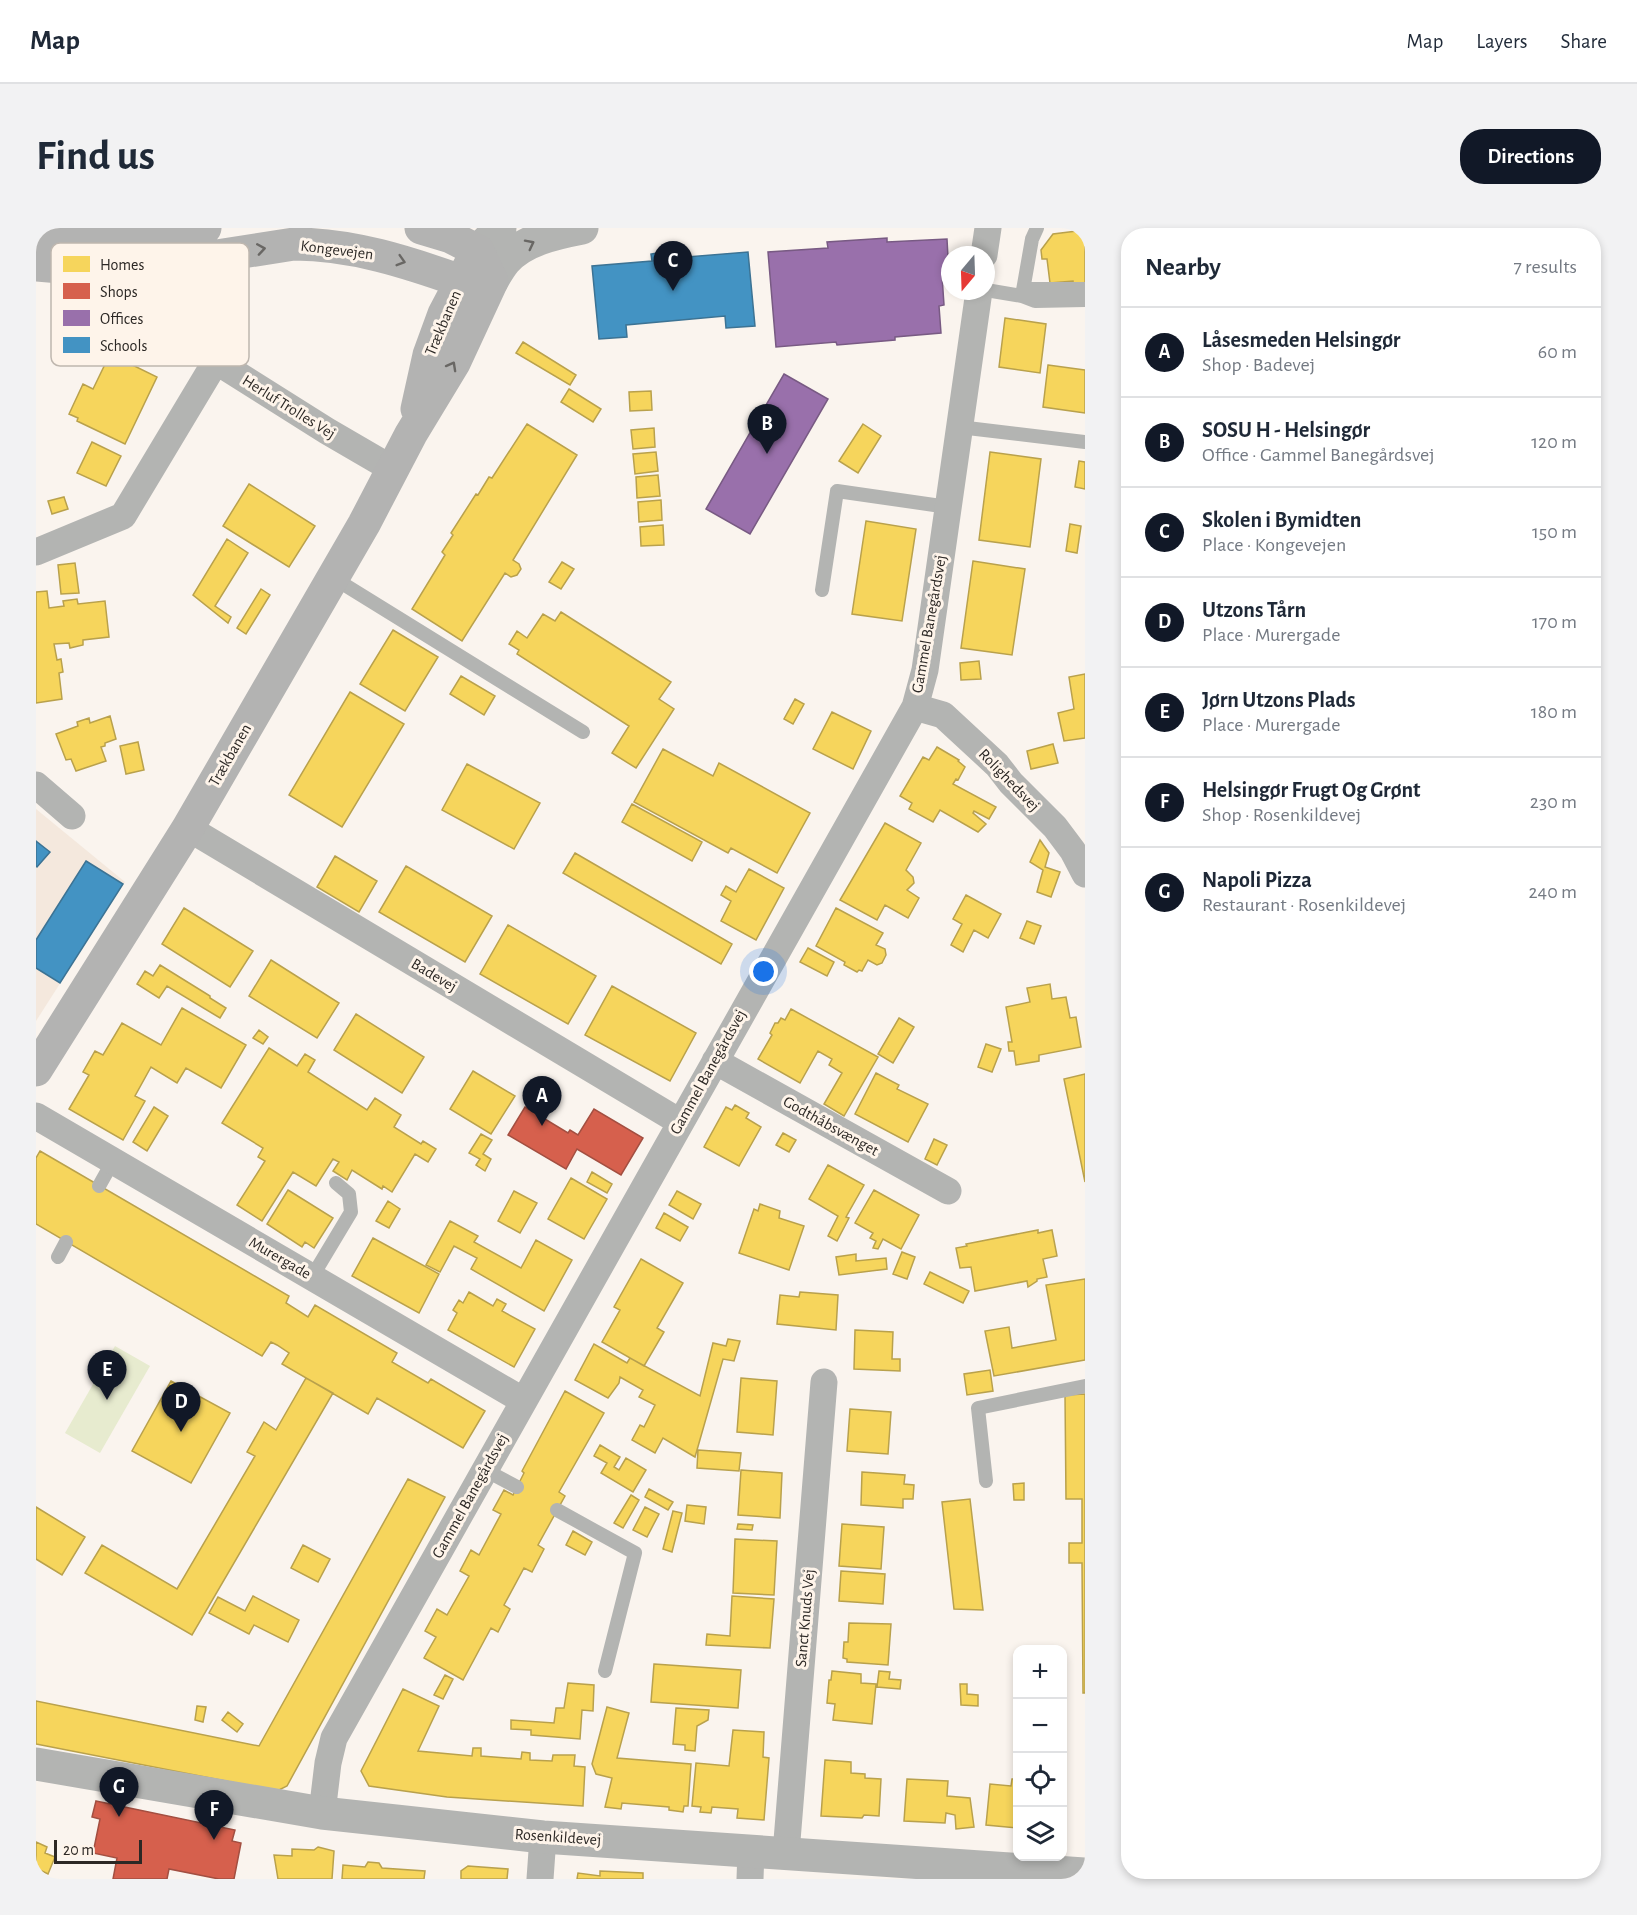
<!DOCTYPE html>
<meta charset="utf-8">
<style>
body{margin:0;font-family:"Alegreya Sans",sans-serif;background:#f2f2f3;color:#1f2937}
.controls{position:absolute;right:18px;bottom:18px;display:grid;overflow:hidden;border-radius:12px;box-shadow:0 3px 9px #0003}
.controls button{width:54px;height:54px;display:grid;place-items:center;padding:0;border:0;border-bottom:2px solid #e0e1e3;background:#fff;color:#1f2937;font:30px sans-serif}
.compass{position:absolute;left:905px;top:18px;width:54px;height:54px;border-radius:50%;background:#fff;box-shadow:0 3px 9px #0003;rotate:199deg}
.scale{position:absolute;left:18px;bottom:15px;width:88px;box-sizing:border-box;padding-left:6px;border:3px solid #2c2825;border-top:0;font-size:16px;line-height:21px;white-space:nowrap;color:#2c2825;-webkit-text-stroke:4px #fef4ea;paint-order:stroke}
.you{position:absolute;left:728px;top:744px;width:21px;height:21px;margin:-15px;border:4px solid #fff;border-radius:50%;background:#1a73e8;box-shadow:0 0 0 9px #1a73e833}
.badge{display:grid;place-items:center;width:39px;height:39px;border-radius:50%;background:#111827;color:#fff;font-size:20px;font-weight:700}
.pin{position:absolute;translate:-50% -50px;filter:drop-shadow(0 2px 3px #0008)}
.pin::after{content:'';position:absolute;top:32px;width:21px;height:18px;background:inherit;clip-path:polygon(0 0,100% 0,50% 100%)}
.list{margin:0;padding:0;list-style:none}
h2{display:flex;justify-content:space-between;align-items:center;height:78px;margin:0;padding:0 24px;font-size:26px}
h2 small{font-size:20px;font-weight:400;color:#747a83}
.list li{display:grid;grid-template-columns:39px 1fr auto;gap:18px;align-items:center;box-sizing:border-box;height:90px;padding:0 24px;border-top:2px solid #e0e1e3}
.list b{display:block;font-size:22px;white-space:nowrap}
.list p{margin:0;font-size:20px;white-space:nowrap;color:#747a83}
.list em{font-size:20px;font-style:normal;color:#747a83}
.icon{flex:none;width:33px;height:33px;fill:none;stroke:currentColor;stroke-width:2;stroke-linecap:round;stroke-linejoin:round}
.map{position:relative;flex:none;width:1049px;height:1651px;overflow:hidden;border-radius:24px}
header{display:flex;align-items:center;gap:36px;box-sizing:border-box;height:84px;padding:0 30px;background:#fff;border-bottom:2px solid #e0e1e3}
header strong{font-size:28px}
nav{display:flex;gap:33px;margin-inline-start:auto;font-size:21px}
.intro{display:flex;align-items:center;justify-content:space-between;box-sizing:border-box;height:144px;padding:0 36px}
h1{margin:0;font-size:42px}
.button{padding:15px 27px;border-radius:24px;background:#111827;color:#fff;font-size:21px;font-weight:700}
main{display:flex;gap:36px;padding:0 36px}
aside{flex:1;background:#fff;border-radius:24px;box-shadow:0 3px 9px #0003}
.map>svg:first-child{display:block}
.built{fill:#f4e8dd}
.green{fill:#e7ebcf}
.homes{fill:#f6d55c;stroke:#b9a14c;stroke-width:1.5}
.shops{fill:#d6604d;stroke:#a34f41;stroke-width:1.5}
.offices{fill:#9970ab;stroke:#785a83;stroke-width:1.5}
.schools{fill:#4393c3;stroke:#3c7394;stroke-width:1.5}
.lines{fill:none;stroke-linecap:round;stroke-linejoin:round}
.service{stroke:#b3b4b2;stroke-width:14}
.minor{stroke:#b3b4b2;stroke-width:27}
.tertiary{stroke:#b3b4b2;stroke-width:33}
.secondary{stroke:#b3b3b2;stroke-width:33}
.oneway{stroke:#696764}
.labels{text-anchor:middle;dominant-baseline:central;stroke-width:6;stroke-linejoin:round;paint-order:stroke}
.street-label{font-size:16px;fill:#2c2825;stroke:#fef4ea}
.key{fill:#fef4ea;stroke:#bfb7af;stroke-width:1.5}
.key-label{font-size:16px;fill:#2c2825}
</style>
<header>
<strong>Map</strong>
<nav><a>Map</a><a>Layers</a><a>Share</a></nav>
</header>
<div class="intro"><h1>Find us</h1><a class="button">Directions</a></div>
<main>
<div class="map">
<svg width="1049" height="1651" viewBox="0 0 1049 1651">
<rect width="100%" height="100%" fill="#faf4ee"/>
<path class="built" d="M0,581L89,654L0,793Z"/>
<path class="green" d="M79,1118L114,1138L64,1225L29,1205Z"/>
<path class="homes" d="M1049,2V60L1038,61L1037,53L1014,55L1011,31H1006L1005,22L1017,6Z
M969,90L1010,96L1004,145L963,139Z
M487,114L540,147L534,157L480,125Z
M74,126L121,149L89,216L41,193L42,190L33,186L47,156L57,161Z
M1012,137L1049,142V185L1007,179Z
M533,161L565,181L557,194L525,174Z
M615,163L616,182L594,183L593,164Z
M491,196L541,227L477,332L483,336L485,341L481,347L475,349L469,345L426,413L376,381L409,327L406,324L417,307L415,305L440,266L442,267L453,249L456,250Z
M827,196L845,208L822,245L803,233Z
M618,200L619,219L597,221L595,202Z
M56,214L85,228L70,258L41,245Z
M620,224L622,243L599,246L597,226Z
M954,224L1005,231L994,319L943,312Z
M1043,233L1049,234V261L1039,259Z
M622,247L624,268L601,270L600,249Z
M213,256L279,298L253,339L187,298Z
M28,269L32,281L16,286L12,273Z
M625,272L626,292L603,294L602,274Z
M830,293L880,301L866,393L816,386Z
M1034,296L1045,298L1041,325L1030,323Z
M627,297L628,317L605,318L604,299Z
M191,311L212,325L179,378L195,389L192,395L157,367Z
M937,333L989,341L976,427L925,420Z
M526,334L538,341L525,361L513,354Z
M39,335L43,365L25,366L22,337Z
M225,361L234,367L210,406L201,400Z
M11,363L13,380L28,378L27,373L41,371L42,376L69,373L73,409L47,412V417L34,420L33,415L18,416L21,432L25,431L27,444L23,445L26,471L0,475V364Z
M525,384L635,454L623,471L638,481L600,540L576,525L593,498L481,426L483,422L473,416L481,403L491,410L507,386L519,393Z
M357,402L402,429L369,483L324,456Z
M943,433L945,451L925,452L924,435Z
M1049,446V510L1028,513L1022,485L1038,481L1033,449Z
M425,448L459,468L448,487L414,466Z
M314,464L368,496L306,599L253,567Z
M759,471L768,476L757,496L748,491Z
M796,484L835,503L817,541L777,521Z
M74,488L80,511L69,515V518L65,519L70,533L40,543L35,531L30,532L20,506L42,498L41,494L53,490L54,495Z
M102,514L108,542L90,546L84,518Z
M1017,516L1022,535L995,541L991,523Z
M901,519L923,532L922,533L929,539L922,552L920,551L917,556L960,579L953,591L938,583L937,585L950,596L942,604L904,582L897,594L873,581L876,575L864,568L887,529L893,532Z
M627,521L677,548L683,535L774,585L741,645L695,620L692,625L598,574Z
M431,536L504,575L478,621L406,582Z
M596,576L666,614L656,633L586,594Z
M849,595L885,615L870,642L877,649L878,655L871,662L883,670L872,690L849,677L841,692L804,672Z
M1004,612L1013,625L1009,639L1024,644L1015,669L1001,664L1007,642L994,634Z
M539,625L696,716L685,736L527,645Z
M299,628L341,653L323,684L281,659Z
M370,638L456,688L429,734L343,684Z
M713,641L748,660L720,712L685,693L695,673L685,667L690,658L700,664Z
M930,667L965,686L952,710L938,702L927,724L915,717L926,696L917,691Z
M148,680L217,723L194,759L126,716Z
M800,680L847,705L840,717L849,721L850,727L846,735L841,737L832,732L826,743L823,742L821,744L808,737L809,734L780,718Z
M991,693L1005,698L998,716L984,710Z
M472,697L560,748L532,796L444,746Z
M772,720L798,734L791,748L764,734Z
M235,732L303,775L281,810L213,768Z
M124,737L174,768V770L190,780L184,790L131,758L123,770L101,756L109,743L117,748Z
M1014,756L1016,771L1030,769L1034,790L1040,789L1045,819L1003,827V833L980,837L978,823H973L972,814H976L970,779L994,774L991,760Z
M576,758L660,805L634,853L549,807Z
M146,780L210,817L185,860L150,840L141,855L115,839L99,868L109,873L87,912L33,881L53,847L47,844L59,823L67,827L86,795L125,817Z
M755,781L842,829L808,888L788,876L806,845L793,837L796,831L782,823L764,855L722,831L736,807L734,805L739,795H742L745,790L749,792Z
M320,786L388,829L366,865L298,822Z
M863,790L878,799L857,835L842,826Z
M223,802L232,809L227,816L217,810Z
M950,816L965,821L956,844L942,839Z
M233,820L261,838L269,826L279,832L272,844L331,882L339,870L365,887L358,899L385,916L387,913L400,921L392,934L379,926L356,964L347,958L346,961L316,942L311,952L297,943L303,934L297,931L280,958L257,944L226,993L201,977L229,933L222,929L227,920L186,895Z
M437,843L479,868L455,906L414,881Z
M840,845L863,857L861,861L892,876L872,914L819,886Z
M1049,846V954L1028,851Z
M699,877L713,885L710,890L725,899L703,938L668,919L690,879L696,882Z
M118,879L132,888L111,923L97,914Z
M747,905L760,912L753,924L740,917Z
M445,906L456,912L447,926L455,931L449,943L440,937L444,931L433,925Z
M898,911L911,917L901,937L889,931Z
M4,923L253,1068L250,1075L272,1089L279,1077L361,1125L356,1134L392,1155L395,1151L449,1183L427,1220L341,1170L332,1186L246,1136L253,1125L241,1117L235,1114L226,1128L0,996V930Z
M792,937L828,957L810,989L813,990L801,1013L792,1008L802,988L773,971Z
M556,944L576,956L571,965L551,954Z
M535,950L571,971L548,1011L512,991Z
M252,962L297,990L278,1020L269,1014L266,1019L231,996Z
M838,962L883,987L865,1021L847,1011L842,1021L837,1020L840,1013L834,1010L837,1005L819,995Z
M478,963L501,975L484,1005L462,993Z
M641,963L665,976L657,991L633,977Z
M352,973L364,981L353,1000L340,993Z
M724,976L744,983L743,990L768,998L753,1042L703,1025L718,981L722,983Z
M628,985L652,999L644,1013L620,1000Z
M414,993L442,1008L438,1014L485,1040L500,1012L536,1032L508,1083L435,1041L441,1030L418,1018L404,1044L390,1037Z
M1002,1002V1005L1016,1002L1021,1028L1007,1031L1011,1049L1001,1051V1053L992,1059L991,1053L939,1063L935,1039L924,1040L920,1020L931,1018L930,1016Z
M337,1010L403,1046L383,1085L316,1048Z
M866,1024L879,1029L871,1051L857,1046Z
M820,1026V1033L850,1030L851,1041L803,1047L800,1029Z
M605,1031L647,1055L621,1100L628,1104L608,1138L566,1114L584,1082L578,1079Z
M894,1044L933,1063L927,1075L888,1056Z
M1049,1051V1132L958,1148L949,1103L973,1099L976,1120L1020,1112L1010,1057Z
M433,1064L457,1078L461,1071L470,1076L466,1083L499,1101L478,1139L412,1102L421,1085L417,1082L423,1072L427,1075Z
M764,1064L802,1067L800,1102L741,1096L744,1067L763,1069Z
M819,1102L857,1104L856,1131H864V1143L818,1141Z
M692,1111L704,1113L698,1133L687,1131L659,1229L627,1210L619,1225L596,1212L604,1197L608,1199L619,1177L603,1169L607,1162L584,1149L583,1155L572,1170L539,1152L558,1116L591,1135L594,1130L664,1168L677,1115L690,1118Z
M954,1142L957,1163L931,1167L928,1146Z
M270,1150L297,1165L156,1407L49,1345L66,1317L141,1361L219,1228L211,1224L228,1194L240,1202Z
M705,1150L741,1153L737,1207L701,1204Z
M135,1153L194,1185L155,1255L96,1223Z
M529,1163L568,1185L523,1264L529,1268L502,1317L508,1321L496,1344L488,1340L468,1377L474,1381L462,1404L455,1400L427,1452L388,1430L400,1409L389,1403L401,1381L411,1387L433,1348L424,1343L435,1322L443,1327L465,1286L457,1282L468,1262L477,1267L488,1245L486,1243Z
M1049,1166V1465H1047L1046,1335H1033V1315H1046V1271H1030L1029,1167Z
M814,1181L855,1184L852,1226L811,1223Z
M564,1217L584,1229L578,1239L583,1242L590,1230L610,1242L597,1264L565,1245L571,1235L558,1228Z
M662,1222L705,1225L703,1243L661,1240Z
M705,1242L746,1245L744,1290L702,1287Z
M826,1244L869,1247L868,1256L878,1257L877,1271H867V1280L825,1277Z
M372,1251L409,1269L251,1558L241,1563L0,1516V1473L223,1518Z
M988,1255V1272H978L977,1256Z
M613,1261L637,1274L632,1282L609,1269Z
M595,1267L603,1272L587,1300L578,1295Z
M934,1271L947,1382L918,1381L906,1274Z
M651,1277L670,1279L668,1296L649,1293Z
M0,1279L49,1309L26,1347L0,1331Z
M609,1279L623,1286L611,1309L597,1302Z
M637,1283L646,1285L636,1324L627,1321Z
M702,1296L717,1297L716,1302L701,1301Z
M806,1296L848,1299L845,1341L803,1338Z
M537,1303L556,1314L549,1327L530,1317Z
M699,1311L741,1313L738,1367L697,1365Z
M267,1317L294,1331L282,1354L255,1340Z
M805,1343L849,1346L847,1376L803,1373Z
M217,1368L263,1392L252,1414L218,1397L213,1406L173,1385L182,1369L209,1383Z
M696,1368L738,1371L734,1420L670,1417L671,1406L694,1408Z
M813,1395L855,1396L852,1437L811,1434V1431L807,1430L808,1414H812Z
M618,1436L705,1442L702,1480L615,1474Z
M796,1443L825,1446V1455L840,1456L836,1496L797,1492L799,1476L791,1475L793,1452H795Z
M843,1443L854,1444L853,1451L865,1452L864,1461L841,1459Z
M409,1447L417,1451L407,1471L398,1467Z
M532,1455L558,1457L557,1483L546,1482L544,1511L495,1507V1502L475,1501V1492L518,1495L520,1480H528Z
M924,1456H931V1466L942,1467V1478L925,1477Z
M367,1461L403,1478L382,1523L436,1528L437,1520H445V1528L485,1531L486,1524L494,1525V1532L516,1533L517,1527H539L538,1538L549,1539L547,1578L411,1569L333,1558L325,1543Z
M161,1478L170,1479L167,1494L159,1492Z
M571,1479L593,1485L581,1530L655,1536L652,1578H648L647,1584L633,1582V1579L586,1575L585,1581L569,1579L576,1550L560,1546L556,1536Z
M640,1480L673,1482L672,1492L661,1498L659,1523L649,1522V1517L637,1516Z
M192,1484L207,1496L201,1504L186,1492Z
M697,1502L728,1504L727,1529L733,1530L728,1592L701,1590L702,1581L676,1579L675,1585L664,1584L665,1579L656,1578L660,1535L693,1538Z
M789,1532L815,1534V1545L829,1546V1550L845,1551L843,1588L828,1587L826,1590L785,1588Z
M871,1551L912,1553L911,1568L934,1570L938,1599L920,1601L919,1587L910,1585L909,1595L868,1593Z
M976,1551H981V1600L950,1597L954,1556L975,1558Z
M0,1614L11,1619L9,1625L19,1629L12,1646L2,1641L0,1646Z
M282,1619L298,1623L296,1651H242L238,1627L256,1628V1621L278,1622Z
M332,1634L343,1635L346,1640L389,1643L388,1651H306L307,1637L329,1639Z
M432,1638L472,1641L471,1651H425V1643Z
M564,1643L607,1645V1651H541L542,1645L564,1648Z"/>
<path class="shops" d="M489,879L532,905L534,902L542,907L558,881L607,910L585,947L541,921L530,941L472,907Z
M60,1573L199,1602L196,1613L205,1615L198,1651H183L133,1641L131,1651H77L81,1630L57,1625L64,1591L56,1589Z"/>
<path class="offices" d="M851,10V14L911,11L913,48H906L908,77L903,78L905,105L859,109V112L801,117L800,114L740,119L732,24L792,20L791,14Z
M748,146L792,171L714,306L670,281Z"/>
<path class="schools" d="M632,23L651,24V29L712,24L719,98L690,100L689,88L590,97L591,109L563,111L556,38L616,33L615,26Z
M0,613L14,624L1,639L0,638Z
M50,633L87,656L24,755L0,740V712Z"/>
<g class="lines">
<path class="service" d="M987,61H1049
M950,62L986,68L996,11L1001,0
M986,68L999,73L1049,72
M923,199L1049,214
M296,349L547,504
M786,362L801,263L912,279
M63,958L77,933
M22,1029L30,1014
M276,1049L315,984L313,966L300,955
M449,1242L481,1259
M950,1253L942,1180L1049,1158
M521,1282L599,1325L569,1443"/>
<path class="minor" d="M948,27L952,0
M0,324L87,288L180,133L291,203L358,242
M879,479L907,487L961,537L975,555L1019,599L1037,623L1049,646
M0,557L36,588
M152,600L644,894
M679,833L912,963
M0,888L488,1173
M286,1585L292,1535L298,1510L879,479L889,442L943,63
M750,1625L788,1154
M504,1651L507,1609
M714,1651L715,1622"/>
<path class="tertiary" d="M442,23L464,0
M431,53H456C460,46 464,39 469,33C487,12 520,5 546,0
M0,1536L286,1585L507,1609L1049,1646"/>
<path class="secondary" d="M0,16L169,0
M0,37L47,41L129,36L258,16C316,16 371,34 425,53
M381,181L393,127L408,86L436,33
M0,842L152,600L328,296L375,206L418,135L456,53L442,23L415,9L385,0"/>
</g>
<defs><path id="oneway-chevron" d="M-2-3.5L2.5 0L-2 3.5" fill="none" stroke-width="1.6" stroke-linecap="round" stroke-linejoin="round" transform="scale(1.5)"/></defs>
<g class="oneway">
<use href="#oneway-chevron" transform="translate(494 16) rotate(-27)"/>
<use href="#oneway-chevron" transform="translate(225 21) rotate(-9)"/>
<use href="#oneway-chevron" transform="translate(365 33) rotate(17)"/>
<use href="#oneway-chevron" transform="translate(416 138) rotate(-61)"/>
</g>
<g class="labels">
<g class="street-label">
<text transform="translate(301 22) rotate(7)">Kongevejen</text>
<text transform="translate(407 95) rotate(-67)">Trækbanen</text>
<text transform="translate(253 179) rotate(32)">Herluf Trolles Vej</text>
<text transform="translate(893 396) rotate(-80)">Gammel Banegårdsvej</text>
<text transform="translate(194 527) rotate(-60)">Trækbanen</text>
<text transform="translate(973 552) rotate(46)">Rolighedsvej</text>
<text transform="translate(398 747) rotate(31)">Badevej</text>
<text transform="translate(672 844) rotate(-61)">Gammel Banegårdsvej</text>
<text transform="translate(795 898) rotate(29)">Godthåbsvænget</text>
<text transform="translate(244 1030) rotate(30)">Murergade</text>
<text transform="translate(434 1268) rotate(-61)">Gammel Banegårdsvej</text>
<text transform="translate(769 1390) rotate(-85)">Sanct Knuds Vej</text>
<text transform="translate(522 1609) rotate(4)">Rosenkildevej</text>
</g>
</g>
<rect x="15" y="15" width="198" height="123" rx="9" class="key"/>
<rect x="27" y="28" width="27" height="16" fill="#f6d55c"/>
<rect x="27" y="55" width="27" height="16" fill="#d6604d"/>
<rect x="27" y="82" width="27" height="16" fill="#9970ab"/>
<rect x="27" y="109" width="27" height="16" fill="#4393c3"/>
<g class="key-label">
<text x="64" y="42">Homes</text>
<text x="64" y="69">Shops</text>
<text x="64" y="96">Offices</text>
<text x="64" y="123">Schools</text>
</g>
</svg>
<div class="controls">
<button>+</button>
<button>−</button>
<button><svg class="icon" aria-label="locate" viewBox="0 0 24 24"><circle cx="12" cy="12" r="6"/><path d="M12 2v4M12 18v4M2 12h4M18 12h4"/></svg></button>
<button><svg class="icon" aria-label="layers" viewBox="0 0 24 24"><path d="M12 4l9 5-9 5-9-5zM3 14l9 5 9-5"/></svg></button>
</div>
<svg class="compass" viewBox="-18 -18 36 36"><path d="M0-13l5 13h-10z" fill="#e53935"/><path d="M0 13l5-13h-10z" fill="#747a83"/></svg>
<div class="scale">20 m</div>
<div class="you"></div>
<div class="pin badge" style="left:506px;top:898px">A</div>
<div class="pin badge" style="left:731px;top:226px">B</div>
<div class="pin badge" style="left:637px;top:63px">C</div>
<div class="pin badge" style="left:145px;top:1204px">D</div>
<div class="pin badge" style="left:71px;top:1172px">E</div>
<div class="pin badge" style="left:178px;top:1612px">F</div>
<div class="pin badge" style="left:83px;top:1589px">G</div>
</div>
<aside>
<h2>Nearby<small>7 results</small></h2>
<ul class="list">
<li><span class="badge">A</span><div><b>Låsesmeden Helsingør</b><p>Shop · Badevej</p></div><em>60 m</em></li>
<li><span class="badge">B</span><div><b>SOSU H - Helsingør</b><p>Office · Gammel Banegårdsvej</p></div><em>120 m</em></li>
<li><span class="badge">C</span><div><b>Skolen i Bymidten</b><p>Place · Kongevejen</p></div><em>150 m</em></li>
<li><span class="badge">D</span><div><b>Utzons Tårn</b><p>Place · Murergade</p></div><em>170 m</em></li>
<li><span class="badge">E</span><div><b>Jørn Utzons Plads</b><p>Place · Murergade</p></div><em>180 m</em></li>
<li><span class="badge">F</span><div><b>Helsingør Frugt Og Grønt</b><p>Shop · Rosenkildevej</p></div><em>230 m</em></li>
<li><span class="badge">G</span><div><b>Napoli Pizza</b><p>Restaurant · Rosenkildevej</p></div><em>240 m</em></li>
</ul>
</aside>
</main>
